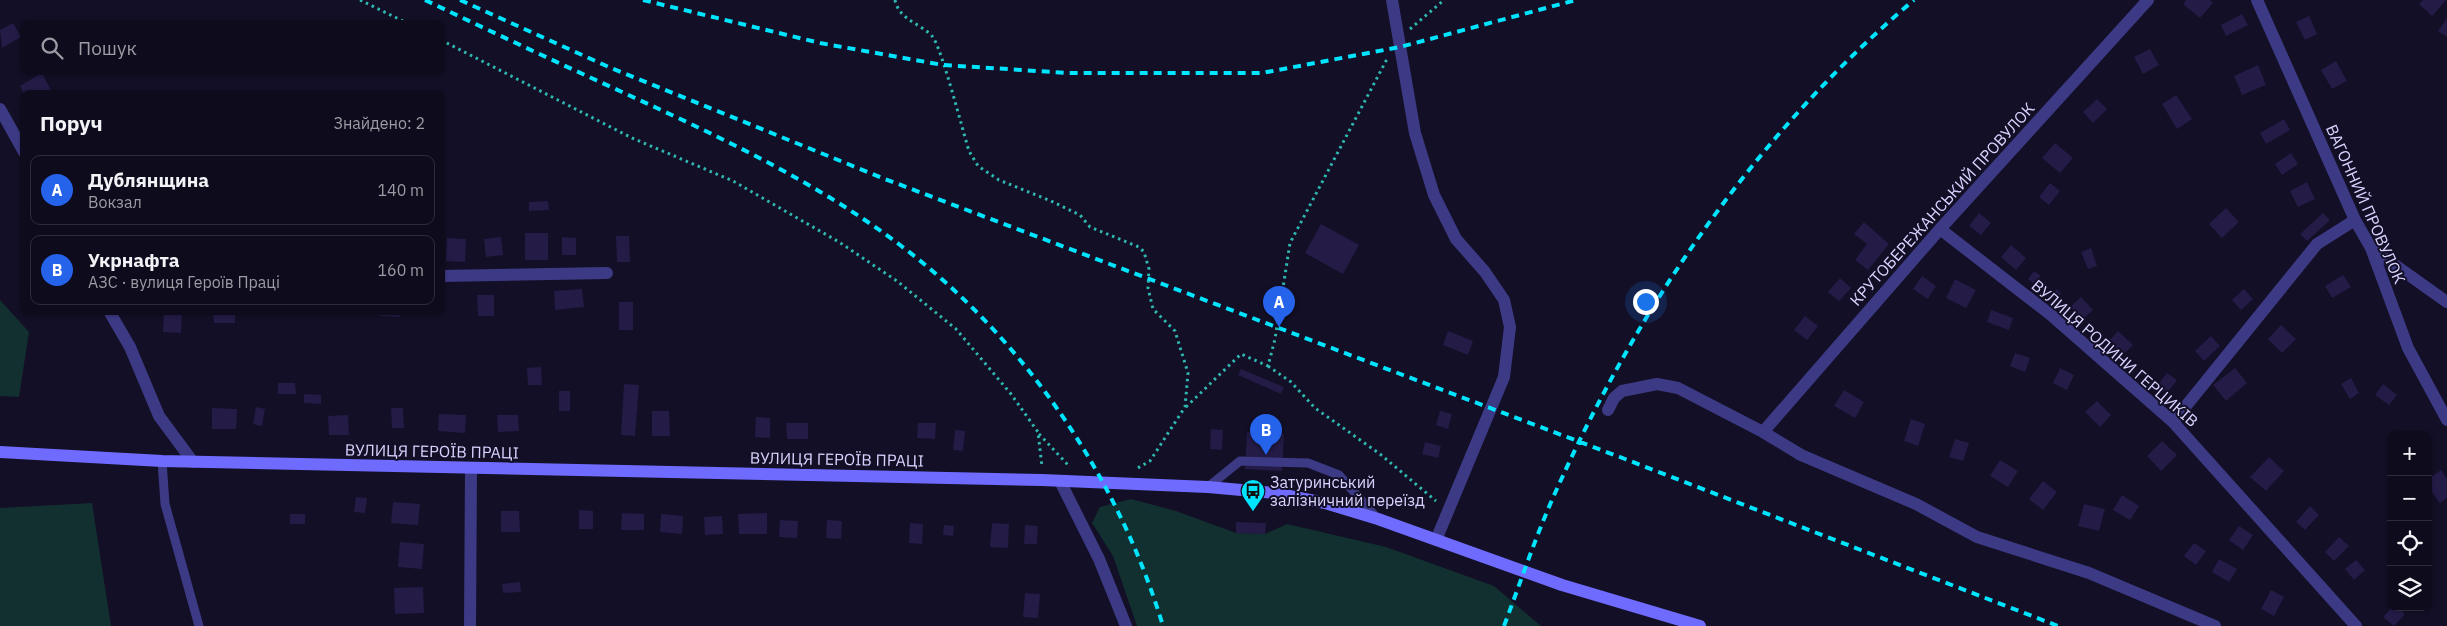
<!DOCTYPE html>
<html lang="uk">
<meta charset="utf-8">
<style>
body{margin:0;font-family:"IBM Plex Sans",sans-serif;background:#1c1929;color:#f1f3f6}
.controls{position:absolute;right:15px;bottom:15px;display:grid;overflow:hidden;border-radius:10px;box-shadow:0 1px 4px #0004}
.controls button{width:45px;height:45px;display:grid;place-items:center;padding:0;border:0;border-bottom:1px solid #2e2b3b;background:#0e0b1c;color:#f1f3f6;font:25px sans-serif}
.you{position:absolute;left:1645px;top:301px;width:18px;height:18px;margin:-12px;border:4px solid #fff;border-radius:50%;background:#1a73e8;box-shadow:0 0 0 8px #1a73e833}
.badge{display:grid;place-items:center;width:32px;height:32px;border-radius:50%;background:#2563eb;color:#fff;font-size:16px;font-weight:700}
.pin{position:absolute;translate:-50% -41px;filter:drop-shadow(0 1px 2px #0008)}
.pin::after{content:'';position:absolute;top:26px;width:18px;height:15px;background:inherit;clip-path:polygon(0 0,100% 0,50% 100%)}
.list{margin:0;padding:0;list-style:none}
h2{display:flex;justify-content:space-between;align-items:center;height:65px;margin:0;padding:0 20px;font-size:21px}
h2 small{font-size:16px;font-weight:400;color:#9b9ba3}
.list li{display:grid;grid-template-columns:32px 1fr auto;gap:15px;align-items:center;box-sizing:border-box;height:70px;margin:0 10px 10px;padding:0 10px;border:1px solid #2e2b3b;border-radius:10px}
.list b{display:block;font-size:19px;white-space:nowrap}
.list p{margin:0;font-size:16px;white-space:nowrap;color:#9b9ba3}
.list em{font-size:16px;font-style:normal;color:#9b9ba3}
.icon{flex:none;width:28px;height:28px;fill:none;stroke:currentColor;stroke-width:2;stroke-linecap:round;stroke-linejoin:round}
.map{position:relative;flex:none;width:2447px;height:626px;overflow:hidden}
.search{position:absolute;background:#0e0b1c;box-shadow:0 1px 4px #0004;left:20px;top:20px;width:425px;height:55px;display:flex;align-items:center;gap:12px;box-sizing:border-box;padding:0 18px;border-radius:10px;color:#9b9ba3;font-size:19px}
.panel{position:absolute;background:#0e0b1c;box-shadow:0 1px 4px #0004;left:20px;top:90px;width:425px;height:225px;border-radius:10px}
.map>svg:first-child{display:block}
.green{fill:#12302f}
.building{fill:#241b47}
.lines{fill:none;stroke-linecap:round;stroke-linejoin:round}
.path{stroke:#2fb8b0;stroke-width:3;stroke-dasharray:2.5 4;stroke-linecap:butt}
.service{stroke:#3d3a85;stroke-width:9}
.minor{stroke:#3d3a85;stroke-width:12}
.tertiary{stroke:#3d3a85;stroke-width:12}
.secondary{stroke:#6f6bff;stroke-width:12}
.rail{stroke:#00e5ff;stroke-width:4;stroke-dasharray:8 6;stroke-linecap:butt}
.labels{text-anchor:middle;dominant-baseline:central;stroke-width:4;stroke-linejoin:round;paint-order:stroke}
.street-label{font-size:16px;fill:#d9d4ff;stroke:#130f26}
.poi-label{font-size:16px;fill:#d9d4ff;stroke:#130f26;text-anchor:start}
</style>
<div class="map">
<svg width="2447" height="626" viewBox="0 0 2447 626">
<rect width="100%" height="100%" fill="#130f26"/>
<path class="green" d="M0,300L29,332L19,397L0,396Z
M1131,499L1176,511L1236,533L1265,534L1287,524L1386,547L1494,586L1541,626H1137L1113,556L1092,523L1100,507Z
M92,503L111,626H0V508Z"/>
<path class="building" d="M2186,0H2210L2213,3L2200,18L2183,4Z
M2423,0H2446L2432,16L2419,4Z
M2242,14L2248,25L2226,36L2221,25Z
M2309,16L2317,34L2305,40L2296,22Z
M2447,18V37L2438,31Z
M13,23L21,37L2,48L0,30Z
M2150,49L2159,65L2143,74L2134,57Z
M2336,61L2347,81L2332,89L2321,70Z
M2258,65L2266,85L2242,95L2234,76Z
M42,73L53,94H24L20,86Z
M2176,95L2192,119L2177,129L2162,104Z
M2097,99L2107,109L2093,123L2083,112Z
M2284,119L2290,130L2266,144L2260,133Z
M2055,143L2073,158L2060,173L2042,158Z
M2291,153L2298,164L2282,175L2275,164Z
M2307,182L2315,199L2298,207L2290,191Z
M2050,183L2060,191L2049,205L2039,197Z
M548,201L549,210L529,211V202Z
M2226,208L2239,222L2222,238L2209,224Z
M1979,213L1991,223L1981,235L1969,226Z
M2323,213L2330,220L2307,241L2300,234Z
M1864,222L1889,244L1868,270L1855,260L1867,244L1854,234Z
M1321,224L1359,245L1343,274L1305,253Z
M525,233H548V260H525Z
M616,236H629L630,262H617Z
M501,237L503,255L486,257L484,239Z
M562,237L576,238V255H562Z
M447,238L466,239L465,262L446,261Z
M2011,245L2026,258L2016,270L2001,257Z
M2091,248L2097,266L2088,269L2081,252Z
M2034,271L2041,276L2034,284L2028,279Z
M2343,275L2351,287L2332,298L2325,286Z
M1922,276L1936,286L1928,299L1913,289Z
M1840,278L1851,288L1839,301L1828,292Z
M1955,279L1976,290L1966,308L1946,298Z
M582,289L584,307L555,310L554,291Z
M2057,289L2061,294L2053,301L2049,296Z
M2244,289L2253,299L2241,310L2232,300Z
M477,295H494V316H478Z
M2081,297L2093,310L2082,320L2070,307Z
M619,302H633V330H619Z
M1991,310L2013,318L2009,330L1987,322Z
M164,311H182L181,333L163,332Z
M213,311H235V323H214Z
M324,311H347V315L324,313Z
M381,311H400V317L380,316Z
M1805,316L1818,326L1807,340L1794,330Z
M2281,325L2296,339L2282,353L2268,339Z
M1448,331L1473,341L1468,355L1443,345Z
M2118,331L2133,345L2121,357L2107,343Z
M2211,336L2220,346L2204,361L2195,351Z
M2015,353L2030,358L2025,372L2010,366Z
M541,367L542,385H528L527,368Z
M2060,368L2074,375L2067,390L2053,383Z
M2235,368L2247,383L2226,401L2213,385Z
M1241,369L1284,387L1281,394L1238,375Z
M2167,373L2177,380L2167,393L2157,386Z
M2351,378L2359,393L2350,399L2341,384Z
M278,383H295L296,394H278Z
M624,384L639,385L635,436L621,435Z
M2383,384L2397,395L2389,405L2375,395Z
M1844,390L1864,402L1855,418L1834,406Z
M559,391H570V411H559Z
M304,394L321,395V404L304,403Z
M2097,401L2111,415L2100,427L2085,412Z
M256,407L265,409L262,426L253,424Z
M212,408L237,409L236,429H212Z
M391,408H403L404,428H392Z
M652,411H669L670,436H652Z
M1440,411L1452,414L1448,429L1436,425Z
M439,414L466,415L465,433L438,431Z
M348,415L349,435H329L328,416Z
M497,415H518L519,431L498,432Z
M756,417L770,418V438L755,437Z
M1911,419L1925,424L1918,446L1904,441Z
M786,423H808V439H787Z
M918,423H936L935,439L917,438Z
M1211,429L1223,430L1222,450L1210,449Z
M955,430L965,431L963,451L953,450Z
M1247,432L1284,434L1282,471L1245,469Z
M1955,439L1969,443L1963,461L1949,457Z
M2162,441L2177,455L2161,471L2147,456Z
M1425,442L1441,446L1438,458L1422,454Z
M2269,457L2284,471L2266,491L2250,477Z
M2000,460L2018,471L2008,487L1990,476Z
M2441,470L2447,479V498L2440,503L2428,487V479Z
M2043,481L2057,492L2043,510L2029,499Z
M2122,495L2139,506L2130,520L2113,510Z
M356,497L367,498L365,513L354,512Z
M393,502L420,504L418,525L391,523Z
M2084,504L2105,509L2099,531L2078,526Z
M2310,506L2319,515L2305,530L2296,522Z
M579,510L593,511V529H579Z
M501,511H519L520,532H501Z
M622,513L644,514V530H621Z
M767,513V534H739L738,514Z
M290,514H305V524H290Z
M661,514L683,516L682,534L660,532Z
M722,516L723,534L705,535L704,517Z
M780,520L798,521L797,538L779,537Z
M827,520L842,521L841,539L826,538Z
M1236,522L1266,523L1265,534L1236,533Z
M910,523L923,524L922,544L909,543Z
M992,523L1009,524L1008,548L990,547Z
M944,525L954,526L953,536L943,535Z
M1025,525L1038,526L1037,544H1024Z
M2239,526L2253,535L2243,550L2229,540Z
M2339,537L2349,546L2334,561L2325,552Z
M400,542L424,544L422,569L398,567Z
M2194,543L2206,551L2196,565L2184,556Z
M2219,559L2237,569L2229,582L2212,572Z
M2356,560L2365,570L2354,580L2345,569Z
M520,582L521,592L503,593L502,584Z
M423,587L424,613L395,614L394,588Z
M2271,590L2284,597L2274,616L2261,609Z
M1025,593L1040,594L1038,618L1023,617Z
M2392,607H2398L2405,614L2394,626L2383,617Z"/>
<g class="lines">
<path class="path" d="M360,0L409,24
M895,0C899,20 920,23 932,36C941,45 963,132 969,151L978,166L999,180L1051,201L1080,215L1090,227L1139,247L1144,252L1149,269L1148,288L1153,309L1175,331L1188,373L1185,407L1150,461L1136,469
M1410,29L1444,0
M441,40L632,138L733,181L839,242L897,281L956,329L1011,394L1038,432L1042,467
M1268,366L1291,382L1315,408L1380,454L1436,501
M1186,407L1241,354L1268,366L1275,339L1290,243L1387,59
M1039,434L1069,466"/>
<path class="service" d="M162,461L165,504L199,626
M1208,487L1240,461L1308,463L1339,475L1377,518"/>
<path class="minor" d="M1392,0L1415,133L1434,195L1456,239L1485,272L1504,300L1510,327L1504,377L1436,540
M2257,0L2355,220L2371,248L2408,348L2447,420
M0,109L24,152
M1940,229L2051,315L2173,422L2356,626
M2371,248L2447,302
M441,276L607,273
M109,311L130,347L159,416L193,462
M1608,410L1614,398L1622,391L1657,384L1678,388L1763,432L1801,455L1916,504L1977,537L2089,573L2215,626
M2173,422L2317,244L2355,220
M1763,432L1940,229L2148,0
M1060,481L1099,559L1126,626"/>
<path class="tertiary" d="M470,626L471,469"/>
<path class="secondary" d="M0,452L162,461L1042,480L1208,487L1274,493L1325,503L1378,519L1562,585L1700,626"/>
<path class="rail" d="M425,0C490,31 556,62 622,92C718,136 815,181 900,245C1025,339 1118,477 1163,626
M460,0L611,68L885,179L1625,459L2058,626
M643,0L820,43L943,65L1069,73H1262L1400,47L1576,0
M1504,626C1521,581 1536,535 1556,491C1639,305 1757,132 1914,0"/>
</g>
<defs>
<g id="bus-pin" transform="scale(1.25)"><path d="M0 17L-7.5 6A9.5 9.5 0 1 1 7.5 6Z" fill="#00e5ff" stroke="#130f26"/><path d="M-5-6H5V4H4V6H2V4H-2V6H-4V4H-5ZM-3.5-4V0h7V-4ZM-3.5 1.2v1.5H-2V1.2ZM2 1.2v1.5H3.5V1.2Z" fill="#111"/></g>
</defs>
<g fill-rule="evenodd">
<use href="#bus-pin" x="1253" y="491"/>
</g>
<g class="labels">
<g class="street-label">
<text transform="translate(1942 204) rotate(-48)">КРУТОБЕРЕЖАНСЬКИЙ ПРОВУЛОК</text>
<text transform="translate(2366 204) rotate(66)">ВАГОННИЙ ПРОВУЛОК</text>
<text transform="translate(2115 353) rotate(41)">ВУЛИЦЯ РОДИНИ ГЕРЦИКІВ</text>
<text transform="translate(432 451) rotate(1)">ВУЛИЦЯ ГЕРОЇВ ПРАЦІ</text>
<text transform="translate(837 459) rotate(1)">ВУЛИЦЯ ГЕРОЇВ ПРАЦІ</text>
</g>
<g class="poi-label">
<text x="1270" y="482">Затуринський<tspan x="1270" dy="18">залізничний переїзд</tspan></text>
</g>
</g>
</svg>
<div class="controls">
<button>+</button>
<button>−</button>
<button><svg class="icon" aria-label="locate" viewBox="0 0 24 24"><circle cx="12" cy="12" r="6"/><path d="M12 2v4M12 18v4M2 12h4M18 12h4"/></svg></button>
<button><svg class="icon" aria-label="layers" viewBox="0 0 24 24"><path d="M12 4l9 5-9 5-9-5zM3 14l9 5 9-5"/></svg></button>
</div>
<div class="you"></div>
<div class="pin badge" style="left:1279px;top:327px">A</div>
<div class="pin badge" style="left:1266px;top:455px">B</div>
<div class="search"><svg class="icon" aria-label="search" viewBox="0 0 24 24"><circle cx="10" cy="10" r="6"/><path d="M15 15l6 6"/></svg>Пошук</div>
<section class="panel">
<h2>Поруч<small>Знайдено: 2</small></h2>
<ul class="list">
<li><span class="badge">A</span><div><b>Дублянщина</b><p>Вокзал</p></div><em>140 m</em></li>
<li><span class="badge">B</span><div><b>Укрнафта</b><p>АЗС · вулиця Героїв Праці</p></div><em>160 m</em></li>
</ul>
</section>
</div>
